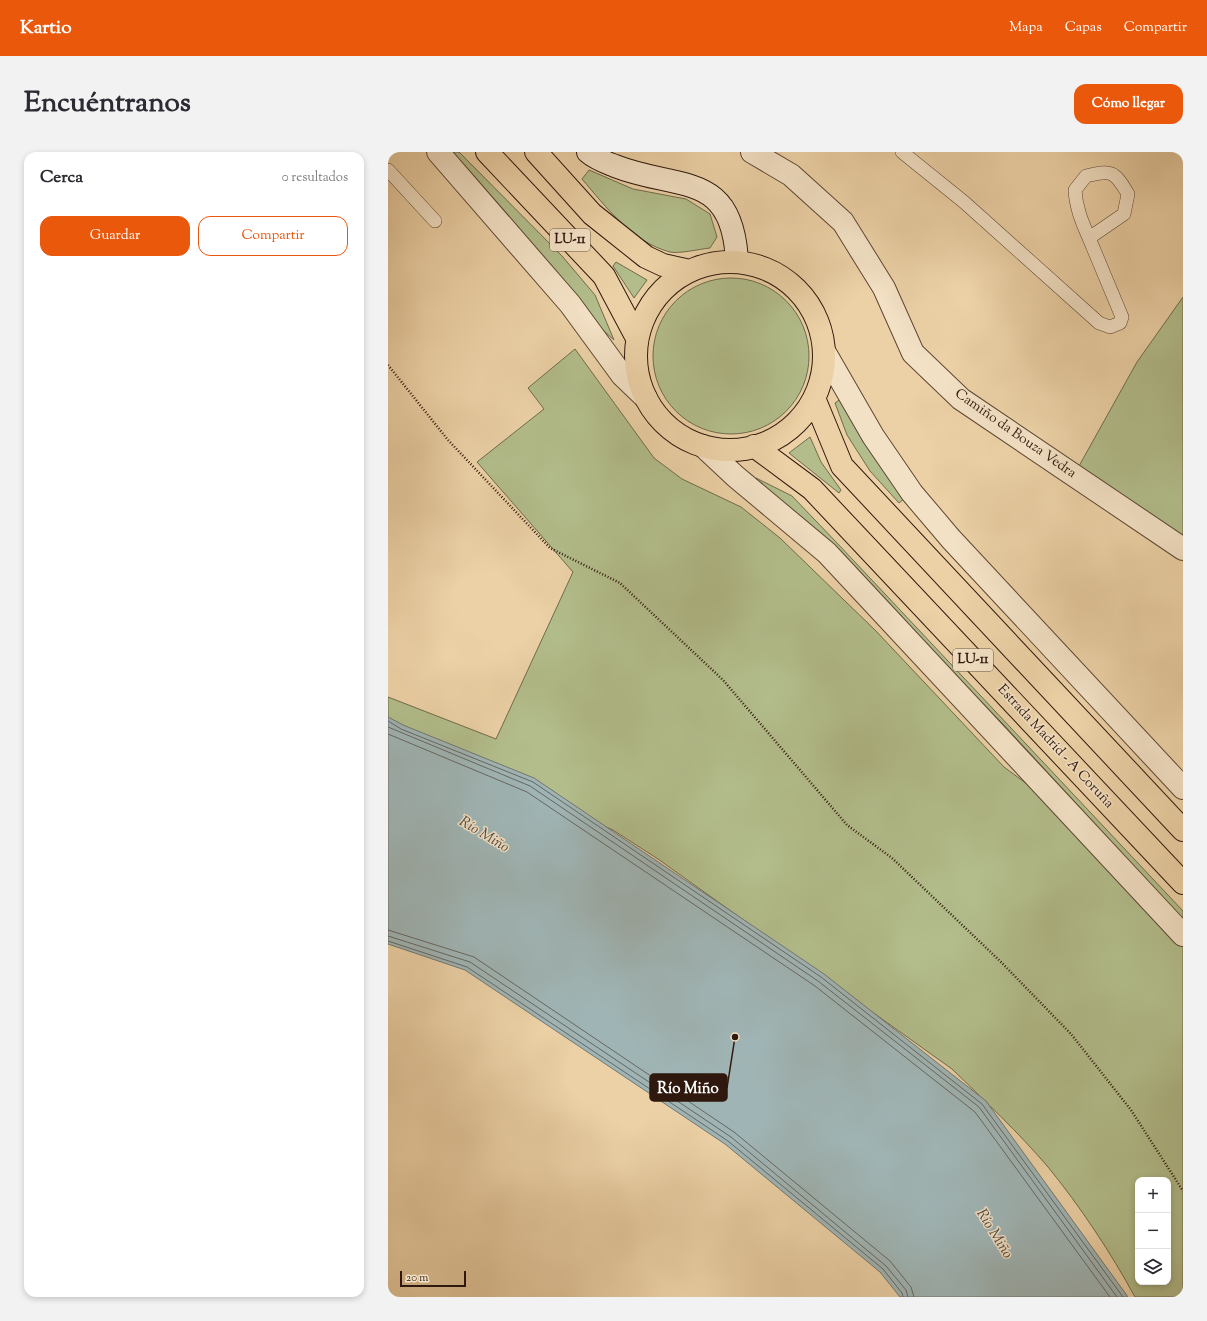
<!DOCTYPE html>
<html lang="es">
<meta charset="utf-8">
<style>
body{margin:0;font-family:"Sorts Mill Goudy",serif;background:#f2f2f3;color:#2b2b33}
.controls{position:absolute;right:12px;bottom:12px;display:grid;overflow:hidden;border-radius:8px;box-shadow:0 2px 6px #0003}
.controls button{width:36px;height:36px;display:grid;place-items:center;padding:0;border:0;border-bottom:1px solid #e1e1e2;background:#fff;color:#2b2b33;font:20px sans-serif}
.scale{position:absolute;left:12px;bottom:10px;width:66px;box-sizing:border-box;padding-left:4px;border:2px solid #2f180d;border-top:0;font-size:11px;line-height:14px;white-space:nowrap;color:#2f180d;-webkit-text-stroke:3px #f3e1c5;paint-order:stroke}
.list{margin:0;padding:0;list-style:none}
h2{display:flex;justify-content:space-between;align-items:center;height:52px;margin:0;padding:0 16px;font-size:17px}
h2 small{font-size:13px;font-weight:400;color:#7c7c81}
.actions{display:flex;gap:8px;padding:12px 16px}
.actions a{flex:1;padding:9px 0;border:1px solid #ea580c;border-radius:12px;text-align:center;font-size:14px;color:#ea580c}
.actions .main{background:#ea580c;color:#fff}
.icon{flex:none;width:22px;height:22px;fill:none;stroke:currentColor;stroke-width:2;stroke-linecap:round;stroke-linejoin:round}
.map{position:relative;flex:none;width:795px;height:1145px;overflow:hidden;border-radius:12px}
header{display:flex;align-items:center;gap:24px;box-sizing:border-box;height:56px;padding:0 20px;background:#ea580c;color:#fff}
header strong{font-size:19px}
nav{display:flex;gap:22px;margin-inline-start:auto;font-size:14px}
.intro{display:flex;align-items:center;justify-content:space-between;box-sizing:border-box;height:96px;padding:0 24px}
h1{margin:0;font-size:28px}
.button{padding:10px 18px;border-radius:12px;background:#ea580c;color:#fff;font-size:14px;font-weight:700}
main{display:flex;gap:24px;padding:0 24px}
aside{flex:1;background:#fff;border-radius:12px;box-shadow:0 2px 6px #0003}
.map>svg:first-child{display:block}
.green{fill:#b2bd8b;stroke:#706a4c;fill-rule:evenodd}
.water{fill:#9fb4b4;stroke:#727671}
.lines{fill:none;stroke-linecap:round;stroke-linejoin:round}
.shore{stroke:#676660;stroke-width:1}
.lane-casing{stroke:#5e4633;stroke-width:14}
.street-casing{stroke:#5e4633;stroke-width:24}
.secondary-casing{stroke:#2f180d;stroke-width:24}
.highway-casing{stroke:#2f180d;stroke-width:24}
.path{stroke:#2f180d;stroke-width:2.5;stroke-dasharray:1 2;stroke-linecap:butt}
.lane{stroke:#f3e1c5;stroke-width:13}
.street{stroke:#f3e1c5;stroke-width:22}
.secondary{stroke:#f3e1c5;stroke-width:22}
.highway{stroke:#ecd1a6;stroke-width:22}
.labels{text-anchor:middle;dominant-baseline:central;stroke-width:3;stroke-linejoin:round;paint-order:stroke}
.shield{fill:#f3e1c5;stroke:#6a5444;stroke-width:1}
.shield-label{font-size:13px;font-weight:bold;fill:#2f180d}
.street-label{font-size:14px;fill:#2f180d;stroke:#f3e1c5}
.water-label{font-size:15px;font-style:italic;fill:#51473f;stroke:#f3e1c5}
.leader{fill:none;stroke:#2f180d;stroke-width:1.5}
.callout-dot{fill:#2f180d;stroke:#f3e1c5;stroke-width:1.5}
.callout{fill:#2f180d;stroke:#2f180d;stroke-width:1.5}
.callout-label{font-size:15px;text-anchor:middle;font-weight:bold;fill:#fff}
</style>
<header>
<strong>Kartio</strong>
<nav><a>Mapa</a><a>Capas</a><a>Compartir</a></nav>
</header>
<div class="intro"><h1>Encuéntranos</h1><a class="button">Cómo llegar</a></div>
<main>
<aside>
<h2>Cerca<small>0 resultados</small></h2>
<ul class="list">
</ul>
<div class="actions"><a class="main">Guardar</a><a>Compartir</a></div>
</aside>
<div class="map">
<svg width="795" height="1145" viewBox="0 0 795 1145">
<rect width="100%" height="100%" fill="#ecd1a6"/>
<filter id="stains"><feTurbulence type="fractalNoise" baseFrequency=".005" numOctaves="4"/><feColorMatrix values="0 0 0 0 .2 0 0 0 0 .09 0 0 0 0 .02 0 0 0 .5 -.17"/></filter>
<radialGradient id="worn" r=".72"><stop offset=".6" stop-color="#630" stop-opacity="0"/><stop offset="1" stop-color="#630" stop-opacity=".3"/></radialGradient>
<path class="green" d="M61,0H71L174,104L207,143L226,188L196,161Z
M201,18L245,37L298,47L322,62L329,85L322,96C312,97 291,102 282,100C244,90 218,55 194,27Z
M228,110L259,128L246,146L225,114Z
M265 204a78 78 0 1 1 156 0a78 78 0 1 1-156 0Z
M795,145V391L686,323L749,210Z
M187,197L266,306L294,327L353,355L392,386L488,479L616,615L662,649L795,791V1145H747C723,1101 692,1054 660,1015C631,981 597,949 564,917L270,707L225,678L129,635L0,601V545L108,587L185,420L89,310L156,257L140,236ZM750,1028H780V1130H750Z
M454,246L517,346L511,351L482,319L459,283L447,251Z
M422,285L433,310L453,338L451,341L401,301Z
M368,326L404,344L450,392L795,759V767L615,572L497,452L368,331Z"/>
<path class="water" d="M0,565L15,573L146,626L436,822L598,949L740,1145H512L492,1120L337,992L77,818L0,792Z"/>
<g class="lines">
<path class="shore" d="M0,569L13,577L145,630L433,825L594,952L735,1145
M0,575L142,634L430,829L591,955L729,1145
M0,582L139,640L427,834L587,960L722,1145
M0,778L86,805L346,980L502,1109L523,1135L526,1145
M0,784L82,810L343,985L498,1114L518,1138L520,1145
M0,789L79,815L340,989L495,1117L514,1141L515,1145"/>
<g class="lane-casing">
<path id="lane" d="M514,0L576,50L711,171L722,175L732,171L734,165L701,86C694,70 688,56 687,38L698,24C723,18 726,18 740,42L736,62L701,86
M0,18L47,69"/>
</g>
<g class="street-casing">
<path id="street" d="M50,0L182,152L234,223L258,246
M364,0L403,23L455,70L496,136L525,201L573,247L795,397
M436,199L485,284L524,341L563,387L795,636
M315,294L347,324L439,401L795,783"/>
</g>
<g class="secondary-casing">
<path id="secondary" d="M200,0C208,7 217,10 227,14C291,39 345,18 349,110"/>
</g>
<g class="highway-casing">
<path id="highway" d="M99,0L216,124L249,186
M148,0L204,62L258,105L275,113L302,119
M248 204a94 94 0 1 1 188 0a94 94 0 1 1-188 0Z
M426,246L454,314L795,678
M366,294L424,337L795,731"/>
</g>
<path class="path" d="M0,213L60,288L162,396L232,431L335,528L459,673L504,706L613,810L683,882L743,958L795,1039"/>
<use href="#lane" class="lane"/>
<use href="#street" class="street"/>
<use href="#secondary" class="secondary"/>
<use href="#highway" class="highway"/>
</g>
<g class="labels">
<g class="shield">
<rect x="162" y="77" width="40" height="22" rx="3"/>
<rect x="565" y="497" width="40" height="22" rx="3"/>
</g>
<g class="shield-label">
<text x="182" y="88">LU-11</text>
<text x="585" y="508">LU-11</text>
</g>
<g class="street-label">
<text transform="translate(627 282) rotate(35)">Camiño da Bouza Vedra</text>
<text transform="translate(667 595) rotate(47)">Estrada Madrid - A Coruña</text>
</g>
<g class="water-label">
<text transform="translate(96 683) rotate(31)">Río Miño</text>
<text transform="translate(606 1082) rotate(58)">Río Miño</text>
</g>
</g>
<path class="leader" d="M347 885L339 936"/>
<circle class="callout-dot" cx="347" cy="885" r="4"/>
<rect class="callout" x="262" y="922" width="77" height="27" rx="4"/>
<g class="callout-label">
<text x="300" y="941">Río Miño</text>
</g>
<rect width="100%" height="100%" filter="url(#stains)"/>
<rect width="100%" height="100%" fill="url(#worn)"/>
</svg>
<div class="controls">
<button>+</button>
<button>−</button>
<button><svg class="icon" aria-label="layers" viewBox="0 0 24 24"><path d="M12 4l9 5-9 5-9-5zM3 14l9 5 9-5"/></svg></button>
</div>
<div class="scale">20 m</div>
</div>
</main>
